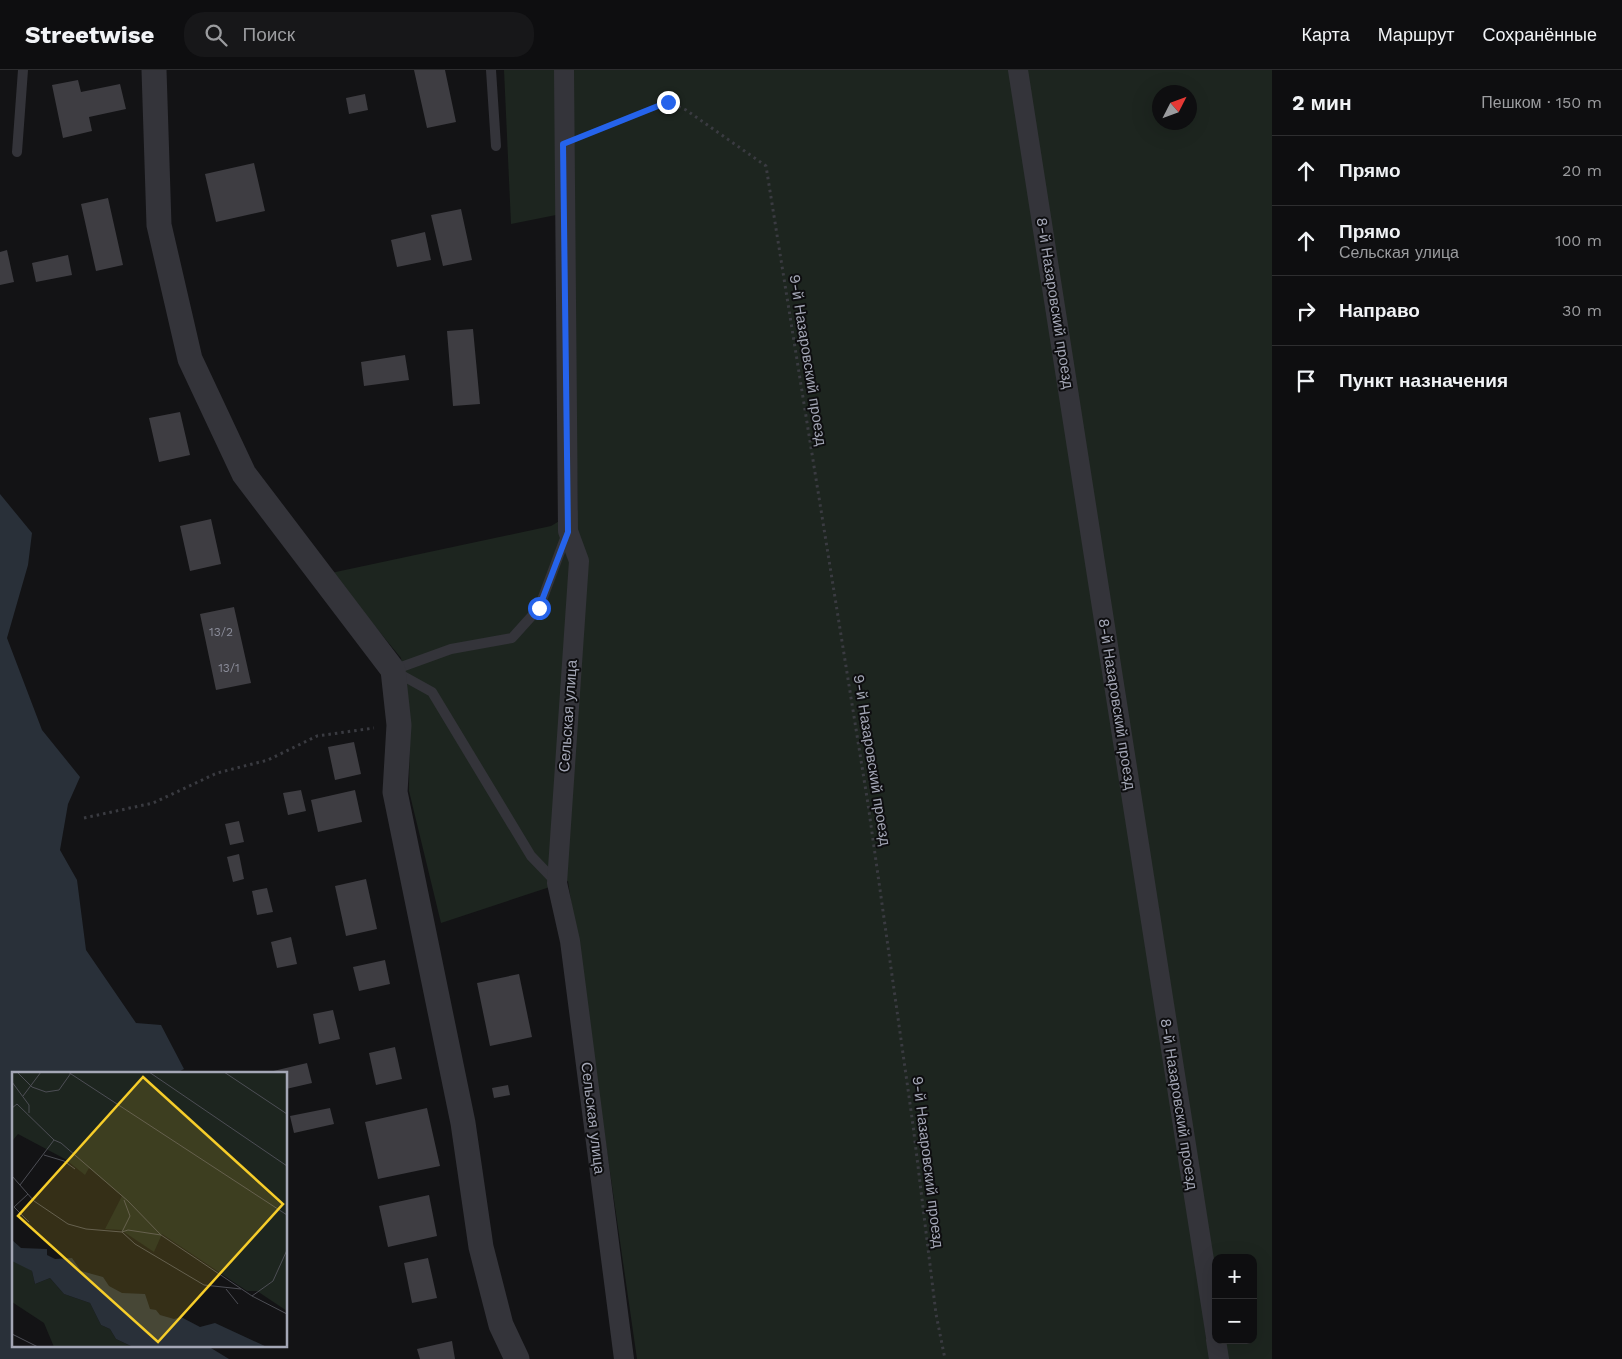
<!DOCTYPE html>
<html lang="ru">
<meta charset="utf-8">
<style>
body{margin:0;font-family:"Work Sans",sans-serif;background:#171719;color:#f1f3f6}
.controls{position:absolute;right:15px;bottom:15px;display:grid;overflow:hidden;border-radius:10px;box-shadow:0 5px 20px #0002}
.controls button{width:45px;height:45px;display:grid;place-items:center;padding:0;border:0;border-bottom:1px solid #2e2e30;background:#0e0e10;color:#f1f3f6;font:25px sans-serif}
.compass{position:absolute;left:1152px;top:15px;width:45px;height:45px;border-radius:50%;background:#0e0e10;box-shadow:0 5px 20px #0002;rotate:48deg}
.stop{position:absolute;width:15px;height:15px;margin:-11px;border:4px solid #2563eb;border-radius:50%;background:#fff}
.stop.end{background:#2563eb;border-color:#fff;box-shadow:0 1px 5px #0008}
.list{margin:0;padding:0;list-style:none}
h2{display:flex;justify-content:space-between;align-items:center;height:65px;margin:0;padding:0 20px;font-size:21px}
h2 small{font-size:16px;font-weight:400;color:#9b9c9f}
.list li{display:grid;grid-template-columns:32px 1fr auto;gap:15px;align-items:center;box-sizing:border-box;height:70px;padding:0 20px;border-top:1px solid #2e2e30}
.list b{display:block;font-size:19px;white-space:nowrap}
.list p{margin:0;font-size:16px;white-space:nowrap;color:#9b9c9f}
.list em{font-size:16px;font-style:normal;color:#9b9c9f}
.icon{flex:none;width:28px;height:28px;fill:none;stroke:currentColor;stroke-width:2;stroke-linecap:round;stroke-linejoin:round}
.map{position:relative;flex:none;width:1272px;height:1289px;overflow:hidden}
header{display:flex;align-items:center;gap:30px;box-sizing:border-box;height:70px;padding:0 25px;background:#0e0e10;border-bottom:1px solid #2e2e30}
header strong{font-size:24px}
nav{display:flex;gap:28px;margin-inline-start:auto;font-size:18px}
.search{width:350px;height:45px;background:#171719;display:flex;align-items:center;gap:12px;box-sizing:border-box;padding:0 18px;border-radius:20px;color:#9b9c9f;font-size:19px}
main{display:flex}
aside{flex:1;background:#0e0e10}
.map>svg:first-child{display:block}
.green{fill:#1d251f;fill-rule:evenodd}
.water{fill:#293039}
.building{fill:#3e3d42}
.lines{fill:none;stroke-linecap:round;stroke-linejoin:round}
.path{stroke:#3a3b41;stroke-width:3;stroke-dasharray:2.5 4;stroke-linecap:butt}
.service{stroke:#34343a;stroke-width:10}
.minor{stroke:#34343a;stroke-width:20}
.tertiary{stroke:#34343a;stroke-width:25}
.route{stroke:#2563eb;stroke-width:6}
.labels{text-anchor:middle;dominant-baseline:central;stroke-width:4;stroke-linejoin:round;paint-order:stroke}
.number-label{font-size:12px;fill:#8a8c99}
.street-label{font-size:15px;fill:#a4a7b6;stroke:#0e0e10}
.inset-road{fill:none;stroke:#4d4e55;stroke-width:1}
.view{fill:#f6cd2a;fill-opacity:0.15;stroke:#f6cd2a;stroke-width:2.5}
.inset-edge{fill:none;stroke:#a4a7b6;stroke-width:2.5}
</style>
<header>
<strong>Streetwise</strong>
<div class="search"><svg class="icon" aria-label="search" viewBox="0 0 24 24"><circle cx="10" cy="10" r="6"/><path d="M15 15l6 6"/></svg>Поиск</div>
<nav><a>Карта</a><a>Маршрут</a><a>Сохранённые</a></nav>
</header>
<main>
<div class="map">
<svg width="1272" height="1289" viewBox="0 0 1272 1289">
<rect width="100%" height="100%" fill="#131315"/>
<path class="green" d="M504,0H1272V1289H637L568,811L441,853L409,721L410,654L401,588L331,503L551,456L578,440L571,142L511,154ZM1160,22H1190V52H1160ZM1216,1188H1253V1270H1216Z"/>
<path class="water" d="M0,424L32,463L28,495L7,568L42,660L80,707L68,734L60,780L77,810L86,880L136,953L161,955L184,999L176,1003H14V1275H206L229,1289H0Z"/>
<path class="building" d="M414,0H445L456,52L427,58Z
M78,10L81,22L120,14L126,39L89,47L92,61L63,68L52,15Z
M365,24L368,40L349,44L346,28Z
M254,93L265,141L216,152L205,104Z
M108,128L123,195L96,201L81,134Z
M461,139L472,190L443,196L431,145Z
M425,162L431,190L397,197L391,170Z
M7,180L14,212L0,215V182Z
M68,185L72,205L36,212L32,193Z
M473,259L480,334L453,336L447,261Z
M405,285L409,310L364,316L361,292Z
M180,342L190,385L159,392L149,348Z
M211,449L221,494L190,501L180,456Z
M234,537L251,613L216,620L200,544Z
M354,672L361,704L335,710L328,677Z
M301,720L306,741L288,745L283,723Z
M355,720L362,752L318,762L311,730Z
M239,751L244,772L230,775L225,754Z
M239,784L244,809L233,812L227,787Z
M366,809L377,859L346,866L335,816Z
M267,818L273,842L257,845L252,821Z
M291,867L297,894L277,898L271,872Z
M385,890L390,914L359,921L353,897Z
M519,904L532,967L490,976L477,913Z
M333,940L340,969L319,974L313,944Z
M395,977L402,1009L376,1015L369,983Z
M307,993L312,1013L286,1019V1003H265Z
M508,1015L510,1025L494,1028L492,1018Z
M330,1038L334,1054L294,1063L290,1046Z
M427,1038L440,1096L378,1109L365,1052Z
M429,1125L437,1166L388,1177L379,1136Z
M428,1188L437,1228L412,1233L404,1193Z
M452,1271L455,1289H420L417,1279Z"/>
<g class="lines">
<path class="path" d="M588,64L668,32L686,40L766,96L868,734L913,1055L936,1244L945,1289
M84,748L153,733L217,703L268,690L317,666L374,658"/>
<path class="service" d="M491,0L496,76
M17,82L23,0
M393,600L451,579L512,568L539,538L567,463
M396,602L432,622L531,786L556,812"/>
<path class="minor" d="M564,0L568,461L579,491L557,813L570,871L624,1289
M1018,0L1216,1267
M1216,1270L1219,1289"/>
<path class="tertiary" d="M154,0L159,155L190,289L244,404L393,600L399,655L395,722L463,1053L481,1177L501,1255L517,1289"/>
</g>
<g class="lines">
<path class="route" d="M539,538L568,462L563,74L668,32"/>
</g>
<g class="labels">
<g class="number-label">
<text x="221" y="562">13/2</text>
<text x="229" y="598">13/1</text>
</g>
<g class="street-label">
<text transform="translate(1055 233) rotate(81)">8-й Назаровский проезд</text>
<text transform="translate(808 290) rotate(81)">9-й Назаровский проезд</text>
<text transform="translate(1117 634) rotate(81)">8-й Назаровский проезд</text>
<text transform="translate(568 646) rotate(-86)">Сельская улица</text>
<text transform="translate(872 690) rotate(81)">9-й Назаровский проезд</text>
<text transform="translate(1179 1034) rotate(81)">8-й Назаровский проезд</text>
<text transform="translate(593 1048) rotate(83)">Сельская улица</text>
<text transform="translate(928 1092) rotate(83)">9-й Назаровский проезд</text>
</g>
</g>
<g transform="translate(12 1002)">
<rect width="275" height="275" fill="#131315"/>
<path d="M0,0H275V239L245,219H235L150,162L142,180L109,158L93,157L110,124L77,96L73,103L53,87L6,62L1,68ZM3,188L20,199L23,212L38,206L52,222L78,231L89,253L98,257L104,267L121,275H42L32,251L0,230V189Z" fill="#1d251f"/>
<path d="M0,168L9,176L35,177V183L43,187L60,186L69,199L91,205L97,214L110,221L133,222L138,237L144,238L148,243L162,247L169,245L188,255L203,251L255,275H121L104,267L98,257L89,253L78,231L52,222L38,206L23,212L20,199L0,189Z" fill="#293039"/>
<path class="inset-road" d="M5,0L20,15L34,20L47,18L59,1M56,0L275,143M137,0L275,94M212,0L275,42M0,10L17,33V41M11,24L29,0M0,36L5,32L42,68M32,83L52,89L63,97M0,104L22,129L56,152L74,157L110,160L123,172L192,213L229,217M8,113L42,68L49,71L116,129L149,163L240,224L275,242M16,122L2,135L17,150M110,160L116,158L149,163M110,160L118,144L112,128M214,217L226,232M240,224L261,209L275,178M0,262L26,275"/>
<path class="view" d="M131,5L271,132L146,270L6,144Z"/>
<rect width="275" height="275" class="inset-edge"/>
</g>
</svg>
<div class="controls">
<button>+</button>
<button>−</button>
</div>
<svg class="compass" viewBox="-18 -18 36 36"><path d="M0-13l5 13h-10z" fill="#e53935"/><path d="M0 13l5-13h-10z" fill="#9b9c9f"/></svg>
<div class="stop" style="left:539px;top:538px"></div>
<div class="stop end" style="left:668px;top:32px"></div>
</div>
<aside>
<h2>2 мин<small>Пешком · 150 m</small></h2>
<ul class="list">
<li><svg class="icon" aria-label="ahead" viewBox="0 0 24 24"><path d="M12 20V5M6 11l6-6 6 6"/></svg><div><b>Прямо</b></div><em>20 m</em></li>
<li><svg class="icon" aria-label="ahead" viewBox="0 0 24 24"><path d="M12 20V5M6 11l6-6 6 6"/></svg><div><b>Прямо</b><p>Сельская улица</p></div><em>100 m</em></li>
<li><svg class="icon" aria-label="right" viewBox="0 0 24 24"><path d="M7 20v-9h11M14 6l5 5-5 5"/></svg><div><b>Направо</b></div><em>30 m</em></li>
<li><svg class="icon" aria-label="arrive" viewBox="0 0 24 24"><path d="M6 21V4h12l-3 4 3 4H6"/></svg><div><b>Пункт назначения</b></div></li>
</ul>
</aside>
</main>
